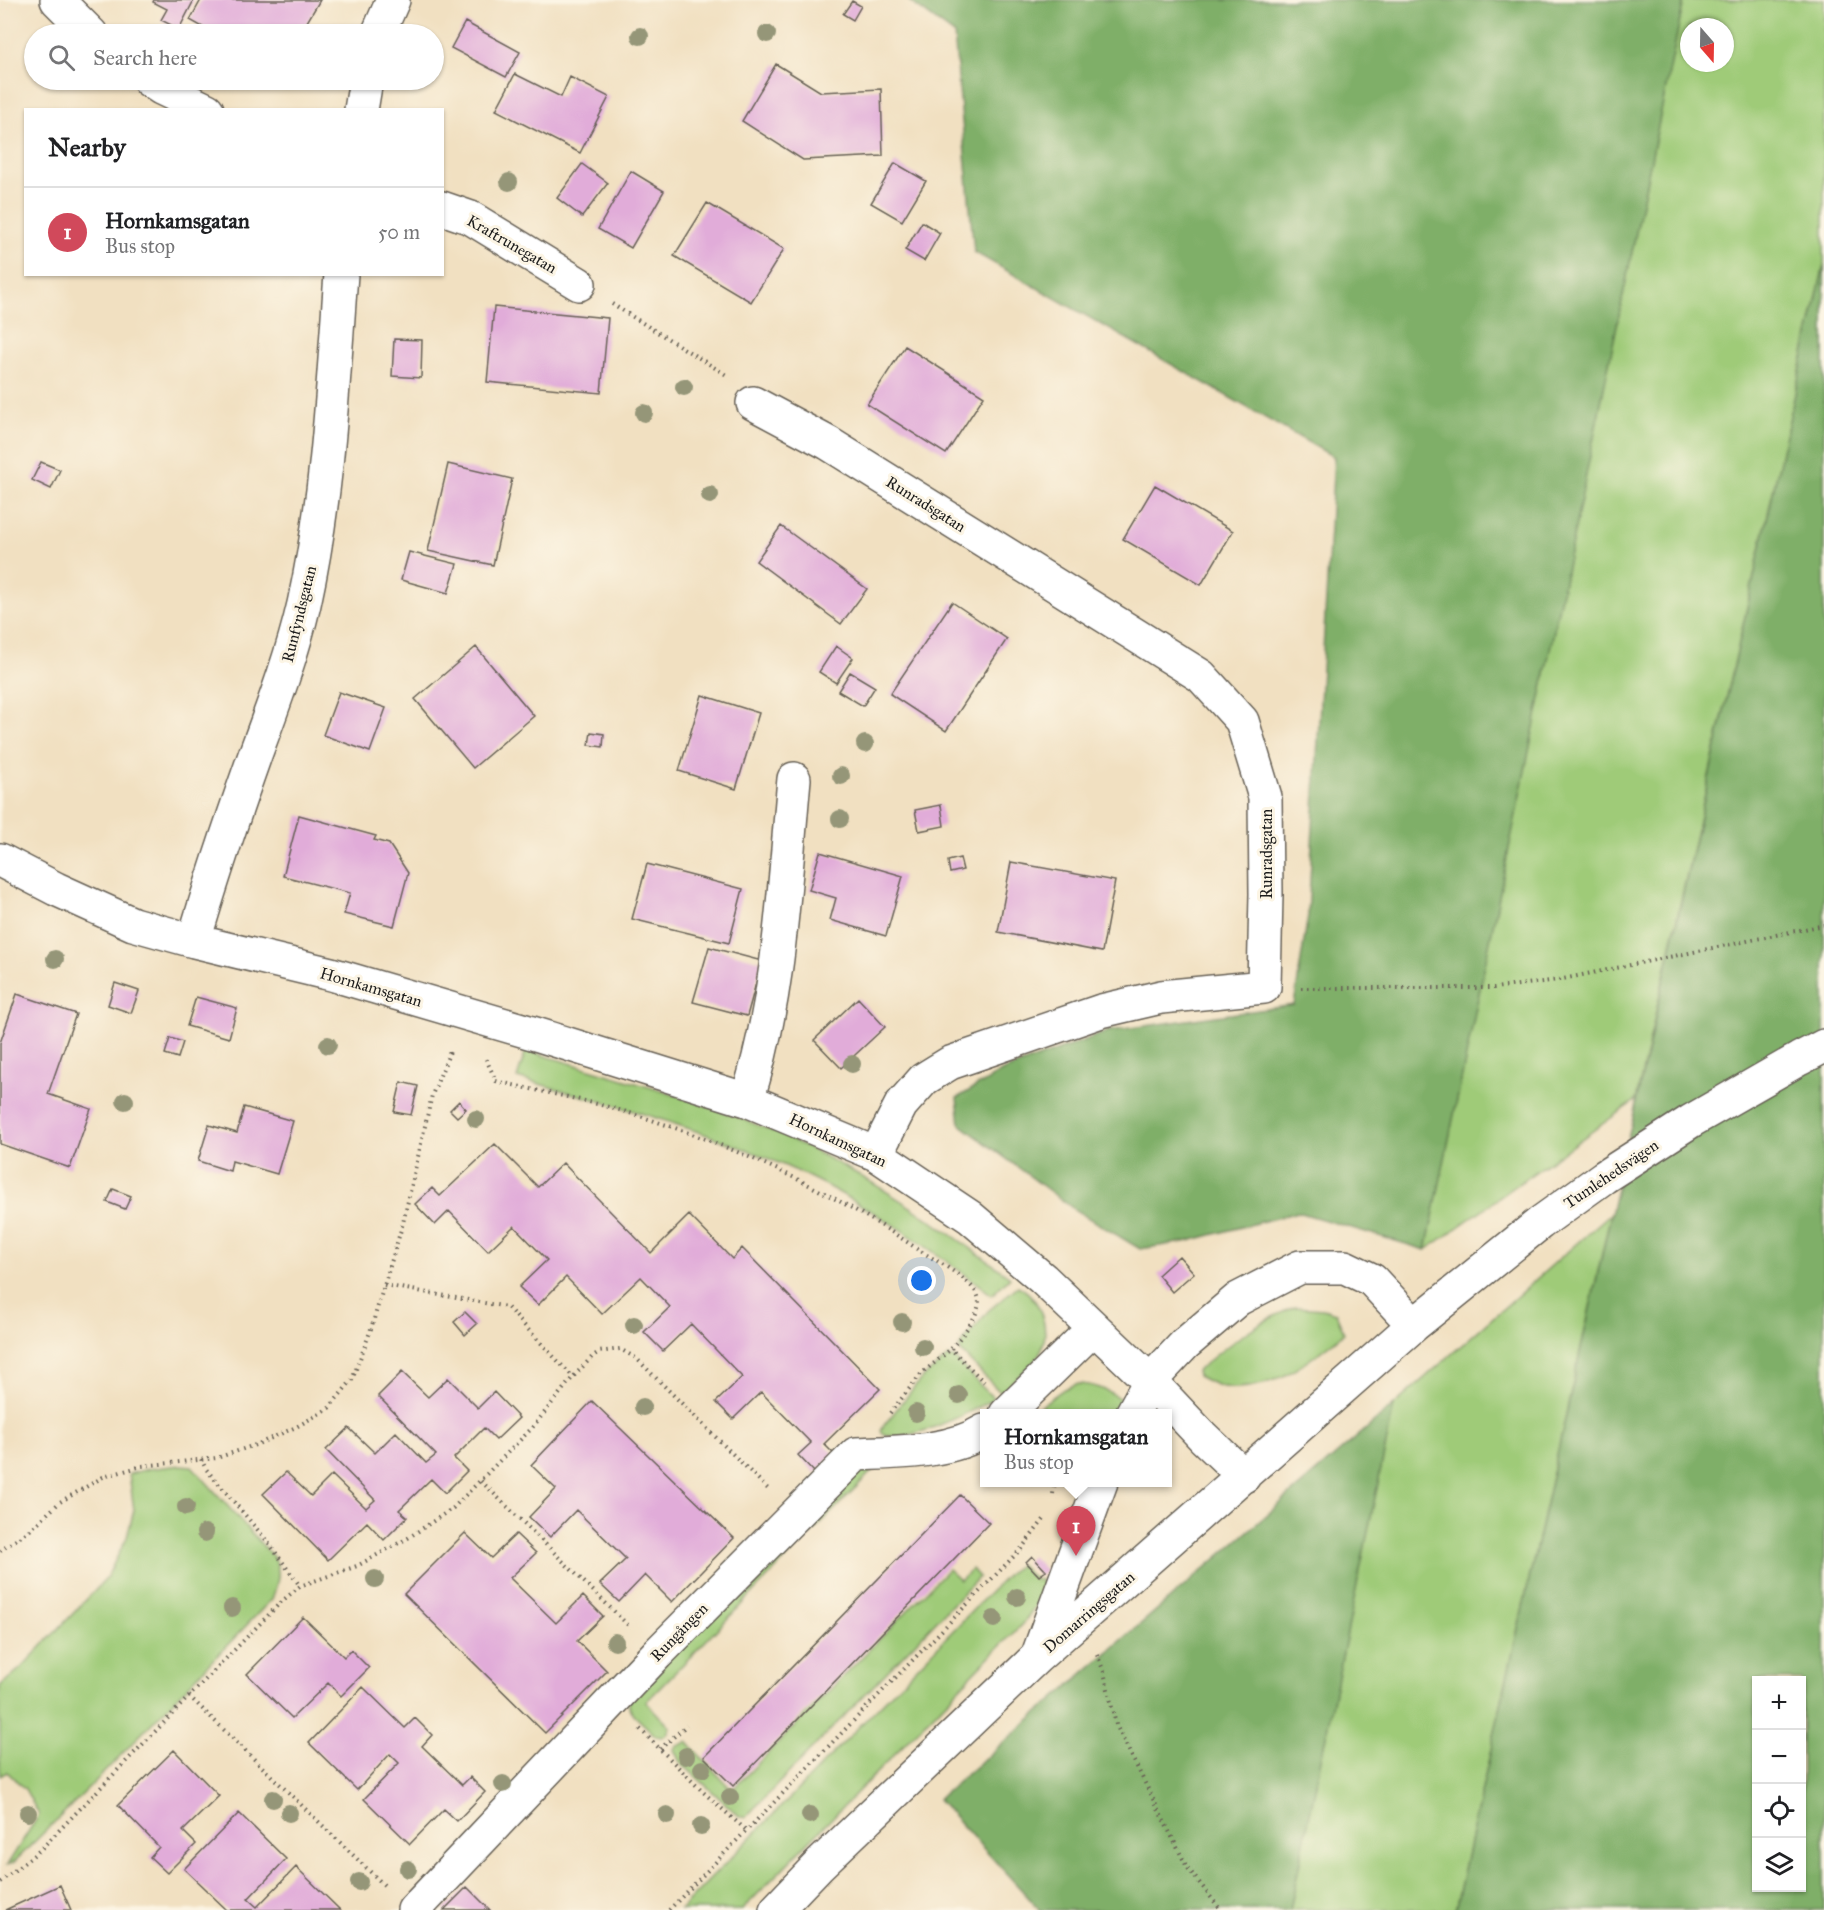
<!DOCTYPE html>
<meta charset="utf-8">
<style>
body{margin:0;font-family:"IM FELL Great Primer",serif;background:#f2f2f2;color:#202124}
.controls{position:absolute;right:18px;bottom:18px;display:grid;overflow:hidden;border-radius:0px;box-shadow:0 2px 4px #0004}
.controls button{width:54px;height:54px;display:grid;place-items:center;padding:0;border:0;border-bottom:2px solid #e0e0e0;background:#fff;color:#202124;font:30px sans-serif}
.compass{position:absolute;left:1680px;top:18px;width:54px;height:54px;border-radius:50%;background:#fff;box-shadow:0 2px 4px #0004;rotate:160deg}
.you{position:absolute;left:922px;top:1281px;width:21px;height:21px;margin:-15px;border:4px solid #fff;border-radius:50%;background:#1a73e8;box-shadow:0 0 0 9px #1a73e833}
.badge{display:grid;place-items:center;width:39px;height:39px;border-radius:50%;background:#d1495b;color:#fff;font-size:20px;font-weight:700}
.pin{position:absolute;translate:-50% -50px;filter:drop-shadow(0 2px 3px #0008)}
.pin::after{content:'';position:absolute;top:32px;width:21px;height:18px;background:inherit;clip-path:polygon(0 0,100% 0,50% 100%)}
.popup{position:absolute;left:980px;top:1409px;width:192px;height:78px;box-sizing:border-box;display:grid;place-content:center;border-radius:0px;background:#fff;filter:drop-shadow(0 2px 4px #0005);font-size:20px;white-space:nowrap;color:#757577}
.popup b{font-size:22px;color:#202124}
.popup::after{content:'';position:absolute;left:50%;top:100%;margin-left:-12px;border:12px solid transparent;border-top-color:#fff}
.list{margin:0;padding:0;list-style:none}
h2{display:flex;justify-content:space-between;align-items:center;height:78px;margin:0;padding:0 24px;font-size:26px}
h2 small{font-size:20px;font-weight:400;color:#757577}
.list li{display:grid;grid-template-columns:39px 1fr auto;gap:18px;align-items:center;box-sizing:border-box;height:90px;padding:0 24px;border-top:2px solid #e0e0e0}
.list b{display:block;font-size:22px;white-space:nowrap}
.list p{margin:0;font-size:20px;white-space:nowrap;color:#757577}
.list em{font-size:20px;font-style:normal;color:#757577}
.icon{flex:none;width:33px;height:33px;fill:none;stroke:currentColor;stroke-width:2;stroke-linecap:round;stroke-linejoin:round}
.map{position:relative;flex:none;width:1824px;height:1910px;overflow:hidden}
.search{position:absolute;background:#fff;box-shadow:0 2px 4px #0004;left:24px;top:24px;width:420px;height:66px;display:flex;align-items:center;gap:15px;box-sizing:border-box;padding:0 21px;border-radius:33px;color:#757577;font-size:22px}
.panel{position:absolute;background:#fff;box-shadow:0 2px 4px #0004;left:24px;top:108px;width:420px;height:168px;border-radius:0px}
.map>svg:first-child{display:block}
.green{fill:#9fcb78;stroke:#5e744a;stroke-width:1.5;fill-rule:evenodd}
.forest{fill:#7faf68;stroke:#4e6642;stroke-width:1.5;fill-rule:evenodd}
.building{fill:#e1acd9}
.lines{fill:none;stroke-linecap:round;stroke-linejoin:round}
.minor-casing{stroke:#676156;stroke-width:36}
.path{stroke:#676156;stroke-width:4;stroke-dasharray:1.5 4.5;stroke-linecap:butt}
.minor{stroke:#fff;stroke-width:33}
.tree{fill:#959678}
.labels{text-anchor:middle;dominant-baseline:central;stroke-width:6;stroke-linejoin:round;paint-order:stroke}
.street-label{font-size:16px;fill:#1c1c1c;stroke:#fcf5e5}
</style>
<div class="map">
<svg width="1824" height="1910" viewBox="0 0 1824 1910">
<rect width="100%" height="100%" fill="#fcf5e5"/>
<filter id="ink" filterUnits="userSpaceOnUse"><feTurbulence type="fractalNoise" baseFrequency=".0167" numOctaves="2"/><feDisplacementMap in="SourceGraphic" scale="12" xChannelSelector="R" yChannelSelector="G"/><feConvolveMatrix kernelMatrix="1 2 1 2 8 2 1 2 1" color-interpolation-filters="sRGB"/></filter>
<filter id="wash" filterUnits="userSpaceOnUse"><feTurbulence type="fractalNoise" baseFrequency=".008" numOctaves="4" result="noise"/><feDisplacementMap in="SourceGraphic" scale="24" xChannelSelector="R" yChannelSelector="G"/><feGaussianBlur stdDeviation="1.35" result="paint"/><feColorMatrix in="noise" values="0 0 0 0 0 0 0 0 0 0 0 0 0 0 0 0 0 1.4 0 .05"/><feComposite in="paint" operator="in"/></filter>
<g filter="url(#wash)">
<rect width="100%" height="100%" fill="#f1e0c1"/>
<path class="green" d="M1684,0H1824V265L1636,1100L1426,1250ZM1689,27H1725V63H1689Z
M526,1050C611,1076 700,1099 781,1135C864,1172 937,1223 1010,1277L992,1295C932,1249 870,1206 801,1173C711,1131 613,1104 517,1078Z
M1611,1213L1455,1910H1290L1394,1405Z
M1018,1286C1041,1298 1053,1332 1038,1356C1029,1370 1012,1381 1000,1392L962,1353L959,1347L988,1311Z
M1295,1307L1323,1309L1336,1313L1344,1333C1309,1361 1272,1394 1224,1387C1216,1386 1206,1380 1198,1376L1197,1371C1227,1345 1258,1321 1295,1307Z
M948,1357L954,1358L993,1398L991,1400C974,1411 896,1450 881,1431L885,1424L920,1380Z
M1076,1384C1095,1384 1107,1390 1123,1400L1118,1413H1043L1040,1406L1064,1389Z
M869,1464L873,1470L646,1702L670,1727L667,1734L662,1737L656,1736L637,1718L629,1707L630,1694Z
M181,1465L192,1466L274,1558C282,1572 277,1585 272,1599L90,1787L13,1863L7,1865L39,1815L25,1789L7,1772L0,1776V1686L21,1668L106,1579L127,1537L134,1510L129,1474L148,1469Z
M1020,1565L1035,1580L1039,1579L1046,1586L1042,1596L1025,1621L742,1910H680L1011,1571Z
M948,1569L960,1580L972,1569L979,1577L745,1818L739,1816L680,1762L674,1750L675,1747L687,1742L732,1790Z"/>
<path class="forest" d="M908,0H1684L1426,1250L1298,1212L1185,1242L1140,1249L1075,1210L960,1124L957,1098L1003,1071L1109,1031L1294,1005L1308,915L1334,457L974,252L954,34Z
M1824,265V1910H1455ZM1756,1680H1802V1888H1756Z
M1394,1405L1290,1910H1040L938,1799Z"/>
<g id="blocks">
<path class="building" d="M154,0H194L179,29L161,20L167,9L153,2Z
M201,0H320L300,34H263L256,31L254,34H215L190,20Z
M852,1L861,6L853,20L843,14Z
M465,22L520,52L506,77L451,48Z
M776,64L821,92L881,89L883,156L803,160L742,121Z
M515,74L561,97L570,77L609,97L580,153L496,110Z
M895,163L926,181L902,221L871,203Z
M582,164L608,183L582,217L557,198Z
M631,171L664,191L631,248L598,229Z
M707,203L784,249L751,302L674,256Z
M922,222L940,233L924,261L905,250Z
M494,307L608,318L601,393L487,382Z
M394,339L422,340L421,378L392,376Z
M905,346L984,396L946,454L867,404Z
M41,462L60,470L51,489L32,480Z
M448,464L512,479L493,565L428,551Z
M1155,485L1233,531L1201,585L1123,539Z
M781,526L867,589L841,624L756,561Z
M409,552L457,564L448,593L401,580Z
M952,602L1007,639L946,731L890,694Z
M836,646L853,658L836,683L819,672Z
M476,647L534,716L473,768L415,699Z
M850,672L875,687L863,706L838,691Z
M339,692L386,708L370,752L323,735Z
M702,695L759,713L736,789L679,771Z
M591,732L604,734L603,747L589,745Z
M941,805L944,826L919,831L915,810Z
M299,815L376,836L374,840L389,844L408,873L394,926L344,914L350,893L283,876Z
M820,852L903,876L886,936L830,920L836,898L809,890Z
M960,858L963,870L950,873L948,861Z
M1011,862L1115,881L1102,952L998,932Z
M647,864L743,889L729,943L632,919Z
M709,947L762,961L747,1016L693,1002Z
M115,983L139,991L131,1013L108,1005Z
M17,994L76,1014L48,1094L91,1109L70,1168L0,1144V1043Z
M196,997L237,1008L229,1038L187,1026Z
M858,998L885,1027L841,1068L814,1040Z
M170,1038L183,1042L178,1058L165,1054Z
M401,1082L418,1086L411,1115L394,1112Z
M459,1101L466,1109L457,1117L450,1110Z
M244,1107L293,1121L277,1174L232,1161L230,1171L198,1161L209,1125L237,1133Z
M495,1144L538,1187L563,1163L651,1253L689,1215L732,1259L742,1248L880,1389L824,1444L834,1454L815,1473L798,1455L811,1443L761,1392L733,1419L716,1402L742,1377L691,1324L663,1351L644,1332L670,1307L641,1277L602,1314L566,1277L538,1305L519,1287L547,1260L514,1226L488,1251L449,1211L435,1225L415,1204L432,1188L440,1196Z
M113,1189L131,1196L125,1209L107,1202Z
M1179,1256L1194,1273L1172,1292L1158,1275Z
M465,1312L477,1324L465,1335L454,1322Z
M402,1372L428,1397L448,1378L478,1408L494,1392L519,1418L496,1440L484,1428L454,1458L467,1471L445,1493L431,1479L399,1510L407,1517L384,1540L367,1522L328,1560L263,1494L286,1472L311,1496L332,1475L366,1508L375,1500L326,1450L349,1428L375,1453L396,1432L426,1463L436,1455L378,1396Z
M592,1401L734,1538L672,1602L645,1575L619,1602L600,1584L626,1559L576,1510L550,1537L529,1517L556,1489L531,1465Z
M960,1495L989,1523L733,1786L704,1757Z
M465,1533L491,1558L516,1534L536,1553L510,1578L556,1623L583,1596L603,1616L577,1641L607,1671L545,1733L404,1594Z
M1032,1556L1046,1571L1039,1576L1026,1562Z
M303,1617L344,1657L351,1650L369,1668L341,1696L328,1683L292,1718L247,1674Z
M363,1687L405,1728L415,1718L432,1735L422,1746L462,1785L470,1777L485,1792L457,1821L444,1809L410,1844L364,1799L399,1763L390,1754L357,1790L309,1743Z
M174,1750L219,1796L183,1831L196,1844L167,1873L150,1857L159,1847L118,1805Z
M239,1813L286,1859L248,1899L257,1907L296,1867L340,1910H227L184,1869Z
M60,1885L71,1910H5Z
M467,1887L490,1910H444Z"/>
</g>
</g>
<g filter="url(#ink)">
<use href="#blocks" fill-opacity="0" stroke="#676156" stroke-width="1.5"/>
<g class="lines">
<g class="minor-casing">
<path id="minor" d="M57,0L91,34
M378,34L393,0
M149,80L161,88L207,110
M361,110L366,80
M442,208L471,218L579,284
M753,403L828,443L1201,676L1242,721L1265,797L1266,894L1264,987L1161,997L1101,1011L950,1063L924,1079L901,1105L876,1154
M0,860L56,889L133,924L194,941L331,974L539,1035L747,1100L876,1154L970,1217L1043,1279L1150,1381L1203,1437L1244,1476
M194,941C212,878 233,817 255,755C273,706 292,656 304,604C328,495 333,385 341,274
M747,1100C780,997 784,887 794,779
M1006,1414L1094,1328
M1132,1414L1150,1381L1185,1344L1238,1299L1300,1267H1345L1372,1280L1414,1325
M1038,1655L1101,1482
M414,1910L657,1654L856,1454C897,1452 949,1453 984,1431
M776,1910L818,1866L1037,1657L1414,1325L1540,1223L1604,1177L1691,1121L1799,1059L1824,1046"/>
</g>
<path class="path" d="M612,304L728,376
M1301,988H1494L1558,980L1824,925
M486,1059L496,1081C541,1092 588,1100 633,1114C735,1146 831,1190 919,1250C935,1260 969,1278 977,1294C986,1310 960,1337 951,1349L984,1382
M384,1285L507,1307L573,1377
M890,1413L921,1374L951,1349
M201,1459L206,1469L268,1542L300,1586
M481,1481L631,1628
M1053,1494L1055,1482
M0,1551L30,1530L60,1502L103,1477L142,1466L217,1458L258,1444L296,1427L329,1408L352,1380L370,1332L403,1223L432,1095L451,1049
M1097,1654L1104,1672L1116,1725L1187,1867L1221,1910
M189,1696L386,1887
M640,1729L702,1791L746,1830
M660,1749L687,1725
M0,1882L40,1850L280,1603L300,1586L357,1566L408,1538L453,1508L532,1428L573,1377L593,1356L599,1352L620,1349L636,1358L768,1489
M669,1910L1021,1549L1045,1518"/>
<use href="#minor" class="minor"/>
</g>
<g class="tree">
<circle cx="767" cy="34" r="9"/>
<circle cx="640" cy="36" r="9"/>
<circle cx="509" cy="182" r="9"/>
<circle cx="684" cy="387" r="9"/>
<circle cx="644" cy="413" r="9"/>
<circle cx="710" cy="495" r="9"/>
<circle cx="865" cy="744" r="9"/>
<circle cx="841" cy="776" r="9"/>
<circle cx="840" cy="819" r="9"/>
<circle cx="55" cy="959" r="9"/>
<circle cx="328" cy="1045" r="9"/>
<circle cx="852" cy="1064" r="9"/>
<circle cx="125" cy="1101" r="9"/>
<circle cx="476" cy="1119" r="9"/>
<circle cx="902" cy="1322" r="9"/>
<circle cx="634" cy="1325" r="9"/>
<circle cx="923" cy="1347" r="9"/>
<circle cx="959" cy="1395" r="9"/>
<circle cx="643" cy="1407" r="9"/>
<circle cx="916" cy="1413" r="9"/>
<circle cx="186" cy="1507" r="9"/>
<circle cx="205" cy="1533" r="9"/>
<circle cx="375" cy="1579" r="9"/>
<circle cx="1017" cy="1597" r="9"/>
<circle cx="232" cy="1608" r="9"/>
<circle cx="994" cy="1619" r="9"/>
<circle cx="615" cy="1642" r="9"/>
<circle cx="686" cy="1756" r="9"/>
<circle cx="702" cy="1769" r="9"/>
<circle cx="503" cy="1784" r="9"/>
<circle cx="730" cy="1797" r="9"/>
<circle cx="273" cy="1799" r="9"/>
<circle cx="28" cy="1813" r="9"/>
<circle cx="289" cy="1813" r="9"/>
<circle cx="667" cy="1815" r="9"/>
<circle cx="810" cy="1815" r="9"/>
<circle cx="701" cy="1826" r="9"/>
<circle cx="408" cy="1869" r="9"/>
<circle cx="359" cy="1882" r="9"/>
</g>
</g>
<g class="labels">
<g class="street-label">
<text transform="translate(512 244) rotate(30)">Kraftrunegatan</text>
<text transform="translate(926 504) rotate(32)">Runradsgatan</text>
<text transform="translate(299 614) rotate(-76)">Runfyndsgatan</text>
<text transform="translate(1266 854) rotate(-90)">Runradsgatan</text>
<text transform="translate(371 987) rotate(16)">Hornkamsgatan</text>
<text transform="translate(838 1140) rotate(25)">Hornkamsgatan</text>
<text transform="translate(1611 1174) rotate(-34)">Tumlehedsvägen</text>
<text transform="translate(1089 1612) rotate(-41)">Domarringsgatan</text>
<text transform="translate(679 1632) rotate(-46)">Rungången</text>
</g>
</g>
</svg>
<div class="controls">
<button>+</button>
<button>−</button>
<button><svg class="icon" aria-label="locate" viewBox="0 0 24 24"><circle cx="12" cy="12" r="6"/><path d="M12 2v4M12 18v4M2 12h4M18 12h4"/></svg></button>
<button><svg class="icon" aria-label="layers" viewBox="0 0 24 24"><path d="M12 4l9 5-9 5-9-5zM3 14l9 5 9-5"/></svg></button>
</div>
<svg class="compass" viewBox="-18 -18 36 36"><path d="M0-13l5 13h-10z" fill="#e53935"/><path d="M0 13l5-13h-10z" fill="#757577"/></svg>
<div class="you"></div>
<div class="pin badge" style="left:1076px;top:1556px">1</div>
<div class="popup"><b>Hornkamsgatan</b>Bus stop</div>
<div class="search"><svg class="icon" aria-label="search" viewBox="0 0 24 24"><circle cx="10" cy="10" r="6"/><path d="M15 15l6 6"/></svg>Search here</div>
<section class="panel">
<h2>Nearby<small></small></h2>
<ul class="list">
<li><span class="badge">1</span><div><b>Hornkamsgatan</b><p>Bus stop</p></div><em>50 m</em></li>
</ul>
</section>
</div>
